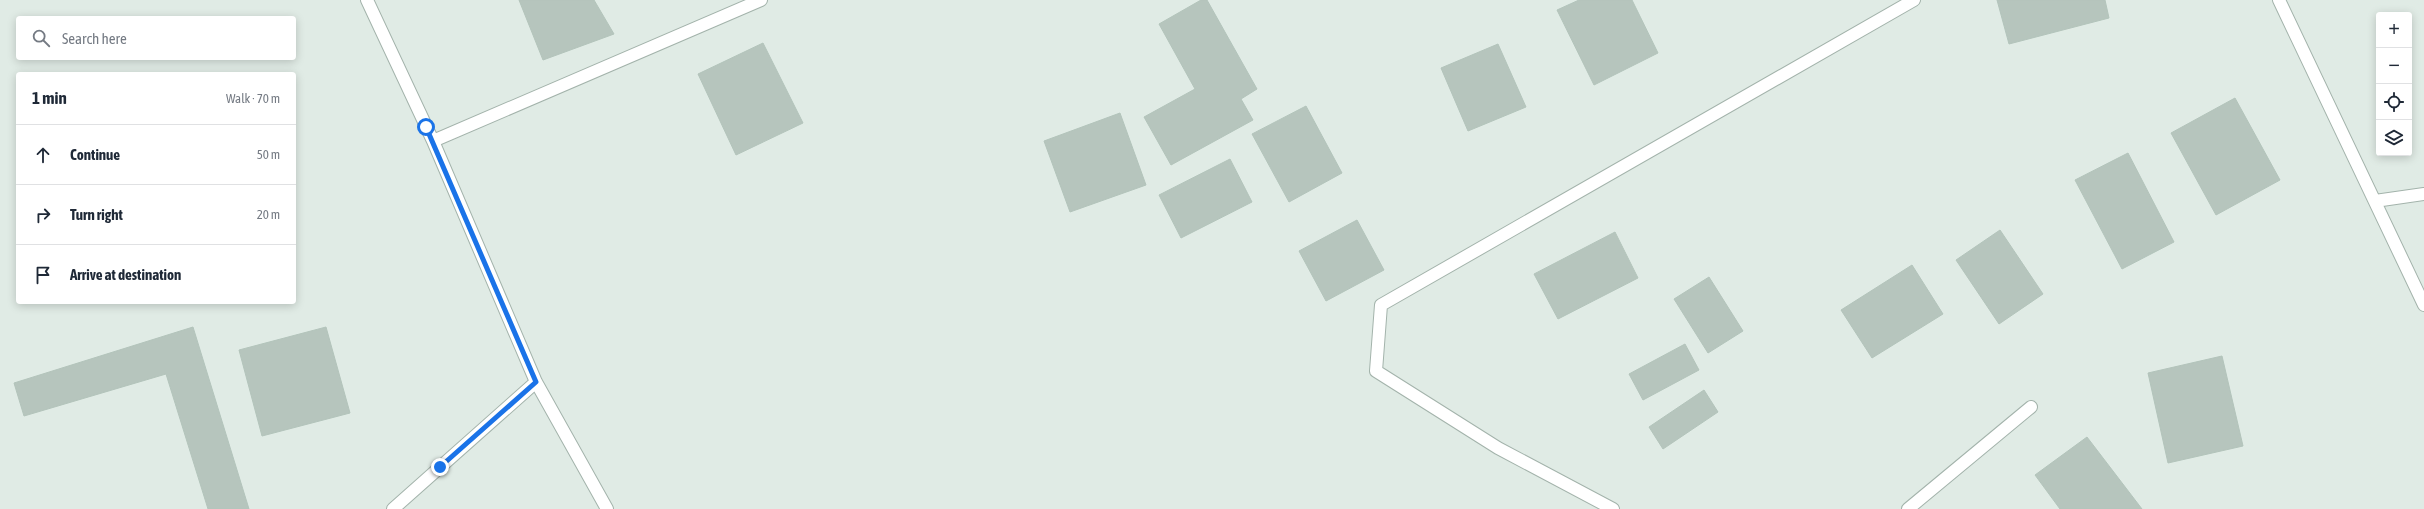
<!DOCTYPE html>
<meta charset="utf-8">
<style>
body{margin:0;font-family:"Asap Condensed",sans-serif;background:#f6f6f7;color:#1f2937}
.controls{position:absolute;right:12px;top:12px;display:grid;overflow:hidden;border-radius:4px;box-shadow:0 2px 10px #0003}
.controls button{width:36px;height:36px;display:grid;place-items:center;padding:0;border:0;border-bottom:1px solid #e0e1e3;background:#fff;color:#1f2937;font:20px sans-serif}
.stop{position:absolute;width:12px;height:12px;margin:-9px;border:3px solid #1a73e8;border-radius:50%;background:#fff}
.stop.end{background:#1a73e8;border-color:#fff;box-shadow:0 1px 4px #0008}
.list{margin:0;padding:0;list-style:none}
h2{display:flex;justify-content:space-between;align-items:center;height:52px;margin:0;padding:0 16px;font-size:17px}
h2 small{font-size:13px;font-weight:400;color:#747a83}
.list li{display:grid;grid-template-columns:26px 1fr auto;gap:12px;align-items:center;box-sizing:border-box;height:60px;padding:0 16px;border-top:1px solid #e0e1e3}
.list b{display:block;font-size:15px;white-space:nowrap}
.list em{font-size:13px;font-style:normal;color:#747a83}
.icon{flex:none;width:22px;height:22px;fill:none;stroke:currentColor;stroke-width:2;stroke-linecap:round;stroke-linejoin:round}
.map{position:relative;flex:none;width:2424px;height:509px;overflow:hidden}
.search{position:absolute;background:#fff;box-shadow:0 2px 10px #0003;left:16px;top:16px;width:280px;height:44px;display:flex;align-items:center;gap:10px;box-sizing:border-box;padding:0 14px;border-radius:4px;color:#747a83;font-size:15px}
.panel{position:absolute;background:#fff;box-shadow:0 2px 10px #0003;left:16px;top:72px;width:280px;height:232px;border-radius:4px}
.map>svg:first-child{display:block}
.building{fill:#b6c5bd;stroke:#b3c4bb}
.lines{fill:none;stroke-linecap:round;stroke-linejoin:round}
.minor-casing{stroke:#a3b3ab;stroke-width:14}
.minor{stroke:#fff;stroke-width:12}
.route{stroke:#1a73e8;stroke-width:5}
</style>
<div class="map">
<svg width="2424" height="509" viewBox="0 0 2424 509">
<rect width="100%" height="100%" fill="#e0ebe5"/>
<path class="building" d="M519,0H594L614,34L543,60Z
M1201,0H1207L1257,89L1241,99L1253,120L1171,165L1144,117L1195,89L1159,24Z
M1579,0H1632L1658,53L1594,85L1557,10Z
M1997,0H2105L2109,18L2009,44Z
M763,43L803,123L736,155L698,74Z
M1498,44L1526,107L1468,131L1441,68Z
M2235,98L2280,180L2216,215L2171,133Z
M1306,106L1342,173L1289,202L1252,134Z
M1120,113L1146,185L1070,212L1044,141Z
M2128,153L2174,242L2122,269L2075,180Z
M1230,159L1252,202L1181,238L1159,195Z
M1357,220L1384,270L1326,301L1299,251Z
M2000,230L2043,294L1999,324L1956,260Z
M1615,232L1638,278L1558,319L1534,274Z
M1912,265L1943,314L1872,358L1841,310Z
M1709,277L1743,331L1708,353L1674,299Z
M193,327L249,509H208L166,374L24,416L14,383Z
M326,327L350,413L262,436L239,350Z
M1685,344L1699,370L1643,400L1629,374Z
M2222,356L2243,446L2168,463L2148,373Z
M1704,390L1718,412L1663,449L1649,427Z
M2087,437L2142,509H2060L2035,475Z"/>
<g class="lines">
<g class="minor-casing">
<path id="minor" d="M367,0L433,141L536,382L607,509
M2279,0L2424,305
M433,141L761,0
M2375,201L2424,194
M393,509L536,382
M1613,509L1498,448L1376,371L1381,305L1914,0
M1908,509L2031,407"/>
</g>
<use href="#minor" class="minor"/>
</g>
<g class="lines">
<path class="route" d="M426,127L536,382L440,467"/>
</g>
</svg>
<div class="controls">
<button>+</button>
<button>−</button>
<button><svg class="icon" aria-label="locate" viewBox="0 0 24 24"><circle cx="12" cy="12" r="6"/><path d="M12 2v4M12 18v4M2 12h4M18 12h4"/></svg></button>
<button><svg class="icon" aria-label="layers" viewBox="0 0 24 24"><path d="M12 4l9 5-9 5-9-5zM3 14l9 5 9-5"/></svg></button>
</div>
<div class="stop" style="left:426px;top:127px"></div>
<div class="stop end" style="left:440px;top:467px"></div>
<div class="search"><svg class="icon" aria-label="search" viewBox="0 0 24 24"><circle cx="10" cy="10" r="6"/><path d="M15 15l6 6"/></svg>Search here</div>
<section class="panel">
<h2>1 min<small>Walk · 70 m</small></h2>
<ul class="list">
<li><svg class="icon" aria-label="ahead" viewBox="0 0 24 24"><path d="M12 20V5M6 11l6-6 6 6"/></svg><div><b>Continue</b></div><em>50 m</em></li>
<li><svg class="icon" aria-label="right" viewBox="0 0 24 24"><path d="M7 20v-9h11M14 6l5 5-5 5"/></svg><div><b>Turn right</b></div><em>20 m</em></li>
<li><svg class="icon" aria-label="arrive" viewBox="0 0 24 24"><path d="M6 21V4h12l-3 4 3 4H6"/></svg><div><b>Arrive at destination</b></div></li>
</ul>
</section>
</div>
